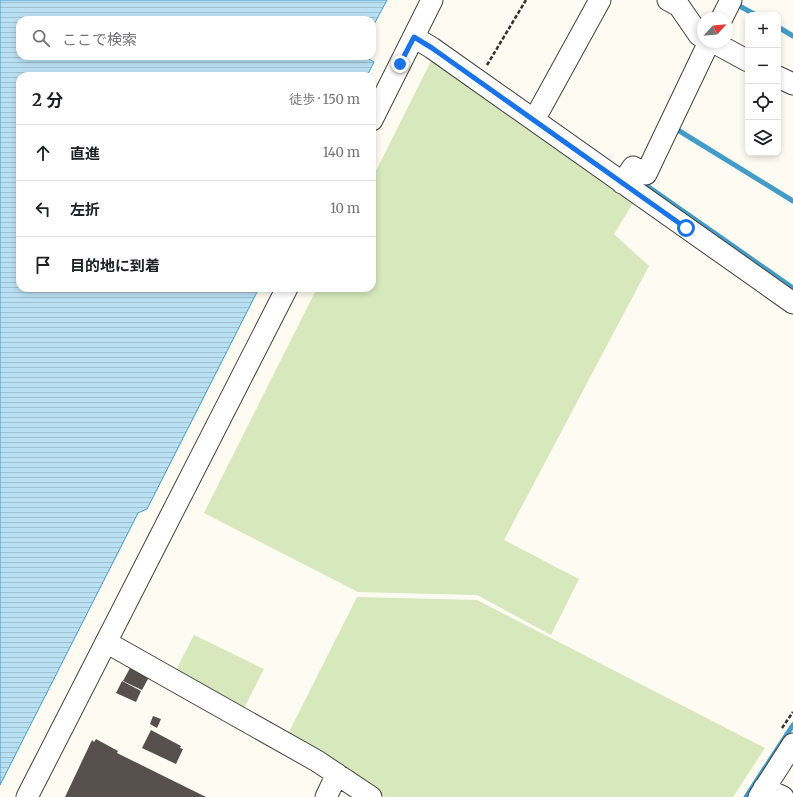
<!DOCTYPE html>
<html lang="ja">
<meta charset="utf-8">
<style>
body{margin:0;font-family:Merriweather,"Noto Sans JP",serif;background:#f2f2f2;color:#202124}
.controls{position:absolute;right:12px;top:12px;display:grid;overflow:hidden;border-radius:8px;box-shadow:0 2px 6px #0003}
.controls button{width:36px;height:36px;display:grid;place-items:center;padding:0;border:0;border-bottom:1px solid #e0e0e0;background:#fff;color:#202124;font:20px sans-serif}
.compass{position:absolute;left:697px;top:12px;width:36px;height:36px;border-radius:50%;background:#fff;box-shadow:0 2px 6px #0003;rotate:64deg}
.stop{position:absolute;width:12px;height:12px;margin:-9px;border:3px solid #1a73e8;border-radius:50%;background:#fff}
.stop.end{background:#1a73e8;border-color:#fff;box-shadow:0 1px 4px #0008}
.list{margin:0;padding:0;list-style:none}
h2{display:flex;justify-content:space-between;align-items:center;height:52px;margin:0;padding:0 16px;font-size:17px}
h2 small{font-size:13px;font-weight:400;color:#757577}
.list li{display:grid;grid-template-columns:26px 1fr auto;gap:12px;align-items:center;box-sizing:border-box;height:56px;padding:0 16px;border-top:1px solid #e0e0e0}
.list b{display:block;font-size:15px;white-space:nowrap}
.list em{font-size:13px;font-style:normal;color:#757577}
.icon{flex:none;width:22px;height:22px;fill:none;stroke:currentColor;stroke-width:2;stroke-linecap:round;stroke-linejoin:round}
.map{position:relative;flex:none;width:793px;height:797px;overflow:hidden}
.search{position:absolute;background:#fff;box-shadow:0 2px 6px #0003;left:16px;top:16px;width:360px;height:44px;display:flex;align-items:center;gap:10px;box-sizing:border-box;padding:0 14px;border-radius:12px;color:#757577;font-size:15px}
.panel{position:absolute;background:#fff;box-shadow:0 2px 6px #0003;left:16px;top:72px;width:360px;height:220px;border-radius:12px}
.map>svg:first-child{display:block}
.grass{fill:#d6e8bc}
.water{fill:url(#water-rules);stroke:#439bc7}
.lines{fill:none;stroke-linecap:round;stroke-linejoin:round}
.stream{stroke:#439bc7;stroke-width:5}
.building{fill:#57504c}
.minor-casing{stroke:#424242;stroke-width:23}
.path{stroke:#313131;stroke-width:2.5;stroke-dasharray:4 2;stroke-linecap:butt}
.minor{stroke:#fff;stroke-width:21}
.route{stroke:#1a73e8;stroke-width:5}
</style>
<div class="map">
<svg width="793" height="797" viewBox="0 0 793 797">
<defs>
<pattern id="water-rules" width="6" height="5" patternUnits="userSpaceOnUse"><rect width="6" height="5" fill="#b9e1f3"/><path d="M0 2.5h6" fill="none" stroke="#9ec0cf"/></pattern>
</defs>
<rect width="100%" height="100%" fill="#fefbf2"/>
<path class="grass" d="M432,59L635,200L614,234L649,266L504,540L579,579L551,635L477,595L358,592L204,513L317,288H372V179Z
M357,597L477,600L765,748L733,797H385L340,765L288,734Z
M194,635L264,669L242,712L175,672Z"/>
<path class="water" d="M0,0H387L372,28V20H20V56H364L374,62L367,76H20V288H259L147,509L138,513L0,785Z"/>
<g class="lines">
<path class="stream" d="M734,3L756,15
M778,27L793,36
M673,127L793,201
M640,181L793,288
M746,797L793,725"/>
</g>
<path class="building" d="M130,668L149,677L142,690L123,681Z
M122,681L141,691L136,702L116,693Z
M153,716L161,719L157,728L150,724Z
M151,730L181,746L180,748L183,749L176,764L142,748Z
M96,739L118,751L117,753L206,797H65L92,740L94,742Z"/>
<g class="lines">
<g class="minor-casing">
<path id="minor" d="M668,0L679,6L699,35L703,37
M722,18L731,0
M414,37L432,48L793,303
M713,42L748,61
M778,77L793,84
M372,120L432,0
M534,120L600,0
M622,183L633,167L646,174L709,42
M106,642L317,761L371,797
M764,788L783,797
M27,797L287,288
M326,797L337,774
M759,797L793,744"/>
</g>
<path class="path" d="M487,65L526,0
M782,728L793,712"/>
<use href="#minor" class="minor"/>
</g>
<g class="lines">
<path class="route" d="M400,64L414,37L432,48L686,228"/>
</g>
</svg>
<div class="controls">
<button>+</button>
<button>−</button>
<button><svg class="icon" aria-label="locate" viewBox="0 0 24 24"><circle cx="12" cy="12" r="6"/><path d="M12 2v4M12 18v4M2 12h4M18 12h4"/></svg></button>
<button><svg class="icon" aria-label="layers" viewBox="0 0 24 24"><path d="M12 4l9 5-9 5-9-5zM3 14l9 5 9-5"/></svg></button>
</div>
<svg class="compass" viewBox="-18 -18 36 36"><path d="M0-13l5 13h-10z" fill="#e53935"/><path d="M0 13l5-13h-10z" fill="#757577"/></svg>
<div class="stop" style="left:686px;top:228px"></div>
<div class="stop end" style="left:400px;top:64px"></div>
<div class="search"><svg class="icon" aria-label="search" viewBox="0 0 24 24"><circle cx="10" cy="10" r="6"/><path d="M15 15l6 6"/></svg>ここで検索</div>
<section class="panel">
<h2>2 分<small>徒歩 · 150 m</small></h2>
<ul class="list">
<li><svg class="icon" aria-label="ahead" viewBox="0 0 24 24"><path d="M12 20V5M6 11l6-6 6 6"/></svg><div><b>直進</b></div><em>140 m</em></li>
<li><svg class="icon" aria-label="left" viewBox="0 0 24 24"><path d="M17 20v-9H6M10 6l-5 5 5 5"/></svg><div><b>左折</b></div><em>10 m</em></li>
<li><svg class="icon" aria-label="arrive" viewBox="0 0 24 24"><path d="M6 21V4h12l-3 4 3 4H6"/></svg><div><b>目的地に到着</b></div></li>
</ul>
</section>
</div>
